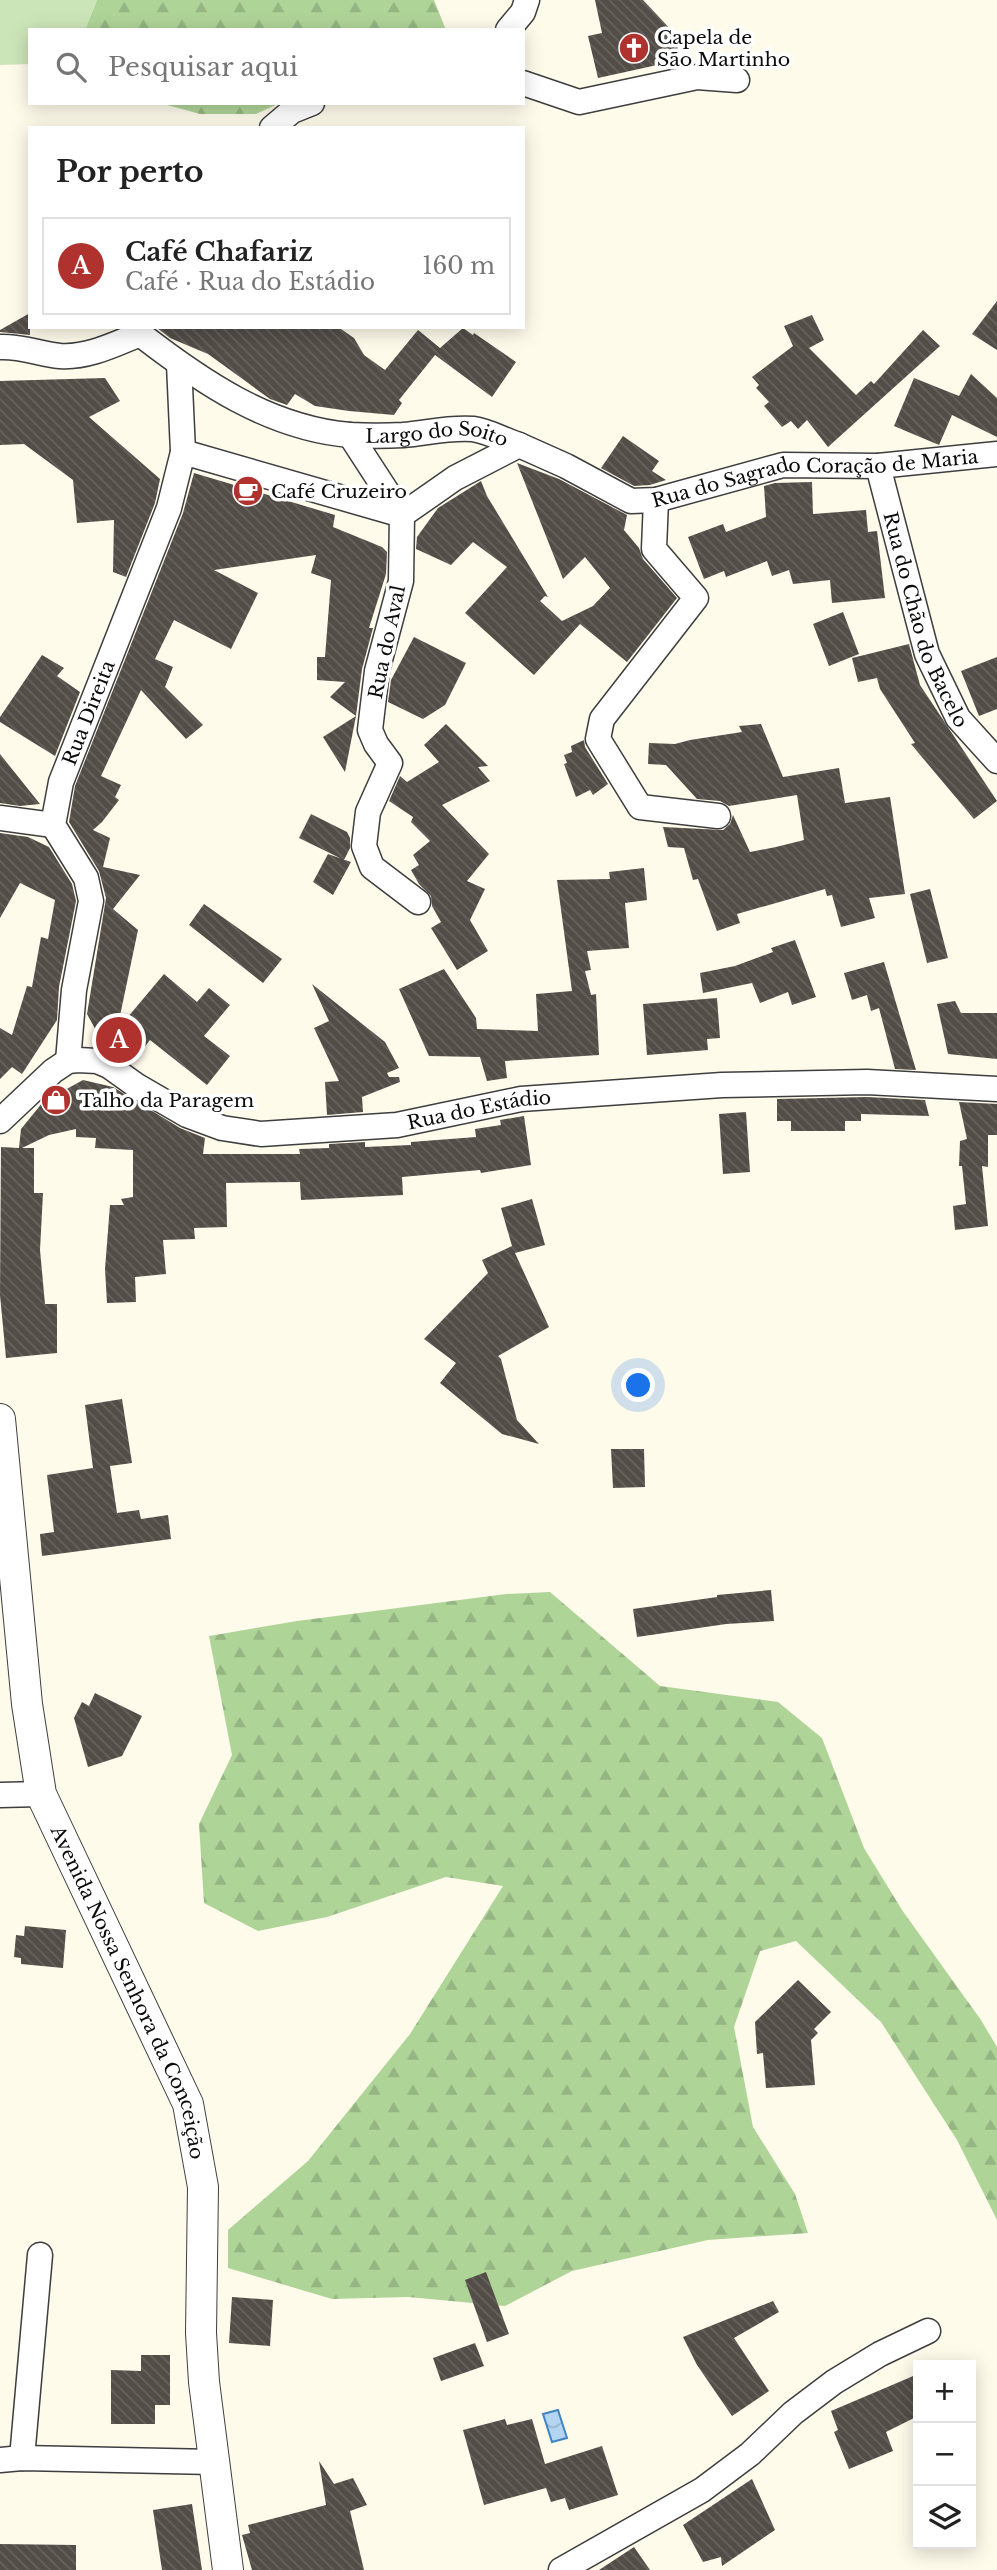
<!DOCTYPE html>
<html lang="pt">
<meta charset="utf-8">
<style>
body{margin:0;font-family:"Libre Baskerville",serif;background:#f6f6f6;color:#222}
.controls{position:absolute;right:21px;bottom:21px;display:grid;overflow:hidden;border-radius:0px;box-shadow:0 4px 18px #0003}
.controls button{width:63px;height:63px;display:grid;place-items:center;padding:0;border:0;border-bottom:2px solid #e0e0e0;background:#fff;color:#222;font:35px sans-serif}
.you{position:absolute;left:639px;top:1386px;width:24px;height:24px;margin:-18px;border:5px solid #fff;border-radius:50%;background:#1a73e8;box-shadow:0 0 0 10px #1a73e833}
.badge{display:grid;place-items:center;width:46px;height:46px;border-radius:50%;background:#b0322e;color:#fff;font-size:23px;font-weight:700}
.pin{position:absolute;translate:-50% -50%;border:4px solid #fff;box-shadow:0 2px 7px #0006}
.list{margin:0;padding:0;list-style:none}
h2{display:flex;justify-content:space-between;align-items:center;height:91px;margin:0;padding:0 28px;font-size:30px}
h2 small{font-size:23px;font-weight:400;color:#767676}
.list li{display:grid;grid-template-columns:46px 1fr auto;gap:21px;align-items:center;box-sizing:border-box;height:98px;margin:0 14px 14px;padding:0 14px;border:2px solid #e0e0e0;border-radius:0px}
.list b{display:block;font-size:26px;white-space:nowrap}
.list p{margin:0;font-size:23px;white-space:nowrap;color:#767676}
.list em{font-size:23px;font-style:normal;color:#767676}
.icon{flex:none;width:38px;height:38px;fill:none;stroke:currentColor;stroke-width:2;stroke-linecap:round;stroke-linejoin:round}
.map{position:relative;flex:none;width:997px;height:2570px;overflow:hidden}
.search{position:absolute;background:#fff;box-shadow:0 4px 18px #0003;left:28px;top:28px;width:497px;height:77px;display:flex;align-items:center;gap:18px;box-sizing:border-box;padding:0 24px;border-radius:0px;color:#767676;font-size:26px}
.panel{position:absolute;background:#fff;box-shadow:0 4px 18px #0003;left:28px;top:126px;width:497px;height:203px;border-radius:0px}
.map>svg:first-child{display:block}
.grass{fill:#cce5b8}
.forest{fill:url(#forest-firs)}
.water{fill:url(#water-waves);stroke:#4084c2;stroke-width:2}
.building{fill:url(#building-back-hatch)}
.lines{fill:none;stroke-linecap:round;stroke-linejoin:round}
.minor-casing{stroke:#3e3e3e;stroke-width:27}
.tertiary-casing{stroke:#3e3e3e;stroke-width:32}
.minor{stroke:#fff;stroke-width:24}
.tertiary{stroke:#fff;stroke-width:30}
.labels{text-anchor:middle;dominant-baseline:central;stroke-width:7;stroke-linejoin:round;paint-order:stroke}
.poi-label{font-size:19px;fill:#0b0b0b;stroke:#fff;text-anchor:start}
.street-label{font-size:19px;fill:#0b0b0b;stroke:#fff}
</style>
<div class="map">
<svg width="997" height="2570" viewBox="0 0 997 2570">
<defs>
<pattern id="forest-firs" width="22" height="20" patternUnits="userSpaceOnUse" patternTransform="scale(1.75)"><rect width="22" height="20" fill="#afd498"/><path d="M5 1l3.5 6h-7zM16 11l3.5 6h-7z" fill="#95b582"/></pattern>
<pattern id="water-waves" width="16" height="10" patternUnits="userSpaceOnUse" patternTransform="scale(1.75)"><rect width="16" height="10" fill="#b3d5f1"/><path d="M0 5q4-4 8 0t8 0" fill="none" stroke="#99b6cd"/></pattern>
<pattern id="building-back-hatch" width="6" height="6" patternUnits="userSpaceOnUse" patternTransform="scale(1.75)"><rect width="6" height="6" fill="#534d48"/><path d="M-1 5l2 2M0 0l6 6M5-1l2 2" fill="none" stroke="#67625e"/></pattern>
</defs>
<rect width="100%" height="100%" fill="#fefbeb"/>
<path class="grass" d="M0,0H97L85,30H30V64L0,65Z"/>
<path class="forest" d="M97,0H434L446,30H85Z
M160,103H280L256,114H200Z
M550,1592L660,1686L778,1702L822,1738L864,1848L902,1910L981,2020L997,2047V2220L957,2140L881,2022L796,1941L760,1951L734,2027L753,2127L795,2194L808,2233L708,2240L572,2271L505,2306L408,2297L332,2299L228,2268V2230L308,2161L410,2034L503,1886L446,1877L327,1917L258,1931L204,1903L199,1824L232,1755L209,1636L297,1621L506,1594Z"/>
<path class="water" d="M558,2410L567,2438L552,2442L543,2414Z"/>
<path class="building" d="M595,0H643L675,34L680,60L598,78L588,36L602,33Z
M997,301V350L972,334Z
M30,313V335L0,332V330Z
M812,315L824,340L809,348L856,395L871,381L874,384L923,330L940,346L828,447L807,420L798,429L791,421L782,427L764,406L769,402L756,388L759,385L752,377L793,346L784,326Z
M156,327H338L354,338L364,355L385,370L418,330L440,348L463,328L473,335L474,333L516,362L492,397L435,355L399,400L402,403L394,415L349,411L315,406L295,394L287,405L270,399L208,354L170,338Z
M971,374L997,398V437L952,415L939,445L894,426L914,378L959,396Z
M105,378L120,401L89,417L160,479L155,503L126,577L113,572L114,520L77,523L73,480L24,444L0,445V381Z
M623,436L659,461L652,471L666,480L650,485L634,486L601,468Z
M517,463L559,479L627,515L624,530L639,548L643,559L677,598L627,662L580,624L534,675L465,613L507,567L473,542L451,565L416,549L417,537L438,508L481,481L487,496L548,597L545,596L540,601L562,621L593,606L610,588L585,557L563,579Z
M194,473L335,515L333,527L382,547L387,552L386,574L369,628H373L362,669L356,716L330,697L345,682L317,680V657H325L331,580L311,573L316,555L214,570L258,593L231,649L174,620L155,659L173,667L165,687L203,725L186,739L141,690L101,776L121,785L115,797L119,800L102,822L93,830L110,838L103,867L140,875L113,909L138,930L117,1030L164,974L197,1002L209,988L230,1005L204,1036L230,1056L207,1085L150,1040L132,1063L98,1034L87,1014L106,898L99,871L69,822L75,786L183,513Z
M812,482L813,514L866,510L868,532L877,531L885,598L832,603L830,580L793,584L789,570L772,576L767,561L726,577L724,571L704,579L688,537L723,524L726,532L766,517L764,486L775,483Z
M843,612L859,654L829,666L813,624Z
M414,637L466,663L445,705L423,719L388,702L391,680Z
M909,644L920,685L997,801L974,819L911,744L915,743L880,689L877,678L858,682L852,658Z
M42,655L64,668L57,676L80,692L55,756L0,722V717Z
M997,657V709L979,716L961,671Z
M356,716L345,772L323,737Z
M446,724L488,766L478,767L490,781L442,805L489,854L467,881L485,889L470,920L488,951L457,970L431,928L441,922L432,906L431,896L419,884L411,870L419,865L413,855L430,841L411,822L413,817L389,801L400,776L407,782L439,762L424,745Z
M761,724L783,777L839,768L845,803L890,797L905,894L869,898L875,918L841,927L832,895L827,896L825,889L737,914L740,923L717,931L698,879L693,880L684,848L668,847L663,827L723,830L730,824L733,815L750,852L776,847L804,840L797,795L729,806L720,801L697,799L666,765L648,764L649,743L675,744L690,740L742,732L739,726Z
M584,740L585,747L608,784L593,795L590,790L576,797L564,764L567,763L564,755L572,752L571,746Z
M0,754L40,804L20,806L0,803Z
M311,814L347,832L350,838V848L344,860L299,838Z
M0,833L28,837L49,847L72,884L76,901L59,987L57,1020L22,1074L12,1067L0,1079V1028L12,1035L27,986L32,987L41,937L48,939L55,900L20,883L0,918Z
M328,854L351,862L333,895L313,882Z
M644,868L647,900L625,903L629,948L587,951L591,970L585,971L591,995L596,994L599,1055L505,1061L507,1078L487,1081L480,1057L429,1056L399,989L444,969L476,1018L477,1029L538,1031L536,994L572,991L557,880L610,879L609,872Z
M930,889L948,958L927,963L910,894Z
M204,904L282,959L263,983L189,925Z
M795,940L816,997L792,1005L788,992L760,1003L752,983L703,993L700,973L735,966L773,952L771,948Z
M884,962L896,1003L916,1070L895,1069L879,1008L871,1011L867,995L852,1000L844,973Z
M312,984L385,1042L399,1068L387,1073L389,1077H399L400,1082L362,1097L363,1112L327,1115L325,1082L339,1081L314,1028L329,1021Z
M717,998L720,1038L707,1039L708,1050L647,1055L643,1004Z
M955,1001L961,1013H997V1059L948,1054L937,1004Z
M83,1080L113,1087L180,1128L205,1138L203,1154H300L299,1149L329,1148V1144L365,1142V1147L411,1145V1142L476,1137L475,1129L501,1125L500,1120L524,1116L531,1165L481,1173L480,1170L402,1177L403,1195L301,1200L300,1182L226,1183L227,1227L194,1228L195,1239L163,1240L166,1274L135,1277L136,1302L107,1303L105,1269L110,1205H124L121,1199L133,1197V1150L95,1148L96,1138L76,1137V1129L49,1135L22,1148H34V1193H43L40,1250L45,1304H57V1353L6,1358L0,1295L1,1147L19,1148L21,1129L43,1102Z
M867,1097L925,1100L929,1116L861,1114V1121H845V1131H791V1121H777V1099Z
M959,1102L997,1104V1135H988V1167L982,1166L988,1226L955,1230L953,1206L966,1204L962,1166H959L960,1141L967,1139Z
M746,1112L750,1172L723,1174L719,1114Z
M532,1199L545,1245L515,1253L549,1327L498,1356L501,1359L517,1420L539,1444L502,1434L440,1383L456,1363L424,1339L488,1273L482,1260L512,1246L501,1208Z
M122,1399L132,1463L110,1466L117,1513L139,1510L141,1519L168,1515L171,1539L42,1556L40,1534L54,1532L47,1475L93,1468L85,1405Z
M611,1449H644L645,1487L613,1488Z
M771,1590L774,1621L726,1624L637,1637L633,1609L717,1597V1595Z
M95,1693L142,1716L122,1756L88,1767L74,1718L82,1702L89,1706Z
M25,1926L66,1930L63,1968L21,1964V1958L14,1957L16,1935L24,1936Z
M798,1980L831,2012L814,2029L818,2033L811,2040L815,2085L766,2088L763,2053L757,2054L755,2022Z
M486,2272L509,2334L487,2342L465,2280Z
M232,2297L273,2300L270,2346L229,2343Z
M773,2301L779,2312L734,2338L769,2391L732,2416L697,2365L683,2337Z
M475,2343L484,2366L441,2381L433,2358Z
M141,2355H170V2405H155V2424H111V2370L141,2371Z
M918,2374V2416L886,2432L893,2451L849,2469L834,2432L838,2430L831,2411Z
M505,2419L507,2425L532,2419L545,2464L602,2446L618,2495L569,2510L565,2498L551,2502L546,2488L484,2505L463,2430Z
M319,2461L334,2484L353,2478L367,2505L350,2511L364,2570H252L242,2535L250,2533L248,2525L326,2505Z
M752,2479L775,2530L722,2566L721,2557L703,2562L683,2525Z
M192,2504L202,2570H162L153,2510Z
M0,2544L76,2545V2570H0Z
M634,2547L650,2570H599Z"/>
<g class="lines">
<g class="minor-casing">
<g id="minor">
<path d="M508,30L523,12L527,0"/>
<path d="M523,83L579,102L697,77L737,80"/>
<path d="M272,128L292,111L312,103"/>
<path id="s1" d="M140,334C202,382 269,428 350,435C367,436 386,436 403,435C427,433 449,427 473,429C488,431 504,440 519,445L455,478L402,515L183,452"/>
<path d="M0,347C21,346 40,354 60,356C88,358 115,344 140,334"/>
<path d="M350,435L402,515L401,581L377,671L370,730L376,744L390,763L368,812L364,846L372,867L418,902"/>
<path id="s2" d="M519,445L566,466L631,501L656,500L783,465L878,466L997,454"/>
<path id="s3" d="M878,466L927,654L958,718L997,761"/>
<path d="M656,500L654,549L696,598L602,719L598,739L640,807L718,816"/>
<path d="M0,818L53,825"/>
<path id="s4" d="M68,1061L74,990L91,901L86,878L53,825L61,782L169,508L183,452L179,364"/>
<path id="s5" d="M0,1121L53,1071L68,1061L78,1060L97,1061L109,1066L137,1086L187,1115L222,1128L261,1134L397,1125L521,1099L722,1085L867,1082L997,1089"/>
<path d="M0,1795L41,1794"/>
<path d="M22,2458L40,2255"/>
<path d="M0,2460L22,2458L214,2462"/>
<path d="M561,2570L702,2490L750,2454L793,2413L834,2382L880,2354L928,2331"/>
</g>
</g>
<g class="tertiary-casing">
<g id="tertiary">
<path id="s6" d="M0,1419L27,1704L41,1794L188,2104L203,2187L201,2333L204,2382L228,2570"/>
</g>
</g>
<use href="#minor" class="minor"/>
<use href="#tertiary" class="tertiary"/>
</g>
<defs>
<g id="church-disc" transform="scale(1.575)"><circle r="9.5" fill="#b0322e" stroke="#fff"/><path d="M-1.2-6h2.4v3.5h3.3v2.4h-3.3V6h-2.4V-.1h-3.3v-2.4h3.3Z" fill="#fff"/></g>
<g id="cafe-disc" transform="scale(1.575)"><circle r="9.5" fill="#b0322e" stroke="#fff"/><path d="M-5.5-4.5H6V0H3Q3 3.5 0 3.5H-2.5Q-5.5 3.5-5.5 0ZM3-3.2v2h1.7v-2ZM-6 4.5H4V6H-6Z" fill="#fff"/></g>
<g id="shop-disc" transform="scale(1.575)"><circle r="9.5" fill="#b0322e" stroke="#fff"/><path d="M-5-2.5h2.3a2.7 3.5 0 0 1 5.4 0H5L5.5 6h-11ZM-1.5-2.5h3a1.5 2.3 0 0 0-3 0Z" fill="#fff"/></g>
</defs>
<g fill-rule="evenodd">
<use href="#church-disc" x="634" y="48"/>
<use href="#cafe-disc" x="248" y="491"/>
<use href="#shop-disc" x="56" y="1100"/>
</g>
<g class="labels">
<g class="poi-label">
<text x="657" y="37">Capela de<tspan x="657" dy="22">São Martinho</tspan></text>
<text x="271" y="491">Café Cruzeiro</text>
<text x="79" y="1100">Talho da Paragem</text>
</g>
<g class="street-label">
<text stroke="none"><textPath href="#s1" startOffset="324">Largo do Soito</textPath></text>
<text stroke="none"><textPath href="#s2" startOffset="312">Rua do Sagrado Coração de Maria</textPath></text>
<text stroke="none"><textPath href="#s3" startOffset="161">Rua do Chão do Bacelo</textPath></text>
<text transform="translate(387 642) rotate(-78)">Rua do Aval</text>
<text stroke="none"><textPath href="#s4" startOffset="366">Rua Direita</textPath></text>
<text stroke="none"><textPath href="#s5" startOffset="522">Rua do Estádio</textPath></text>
<text stroke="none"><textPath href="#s6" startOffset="595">Avenida Nossa Senhora da Conceição</textPath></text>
</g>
</g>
</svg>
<div class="controls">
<button>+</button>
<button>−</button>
<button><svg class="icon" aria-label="layers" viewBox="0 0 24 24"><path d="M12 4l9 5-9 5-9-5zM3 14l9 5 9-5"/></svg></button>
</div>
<div class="you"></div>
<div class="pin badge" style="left:119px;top:1040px">A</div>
<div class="search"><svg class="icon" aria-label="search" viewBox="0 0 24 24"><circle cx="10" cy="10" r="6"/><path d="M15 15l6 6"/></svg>Pesquisar aqui</div>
<section class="panel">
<h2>Por perto<small></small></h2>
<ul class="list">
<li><span class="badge">A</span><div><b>Café Chafariz</b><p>Café · Rua do Estádio</p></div><em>160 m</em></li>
</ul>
</section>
</div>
